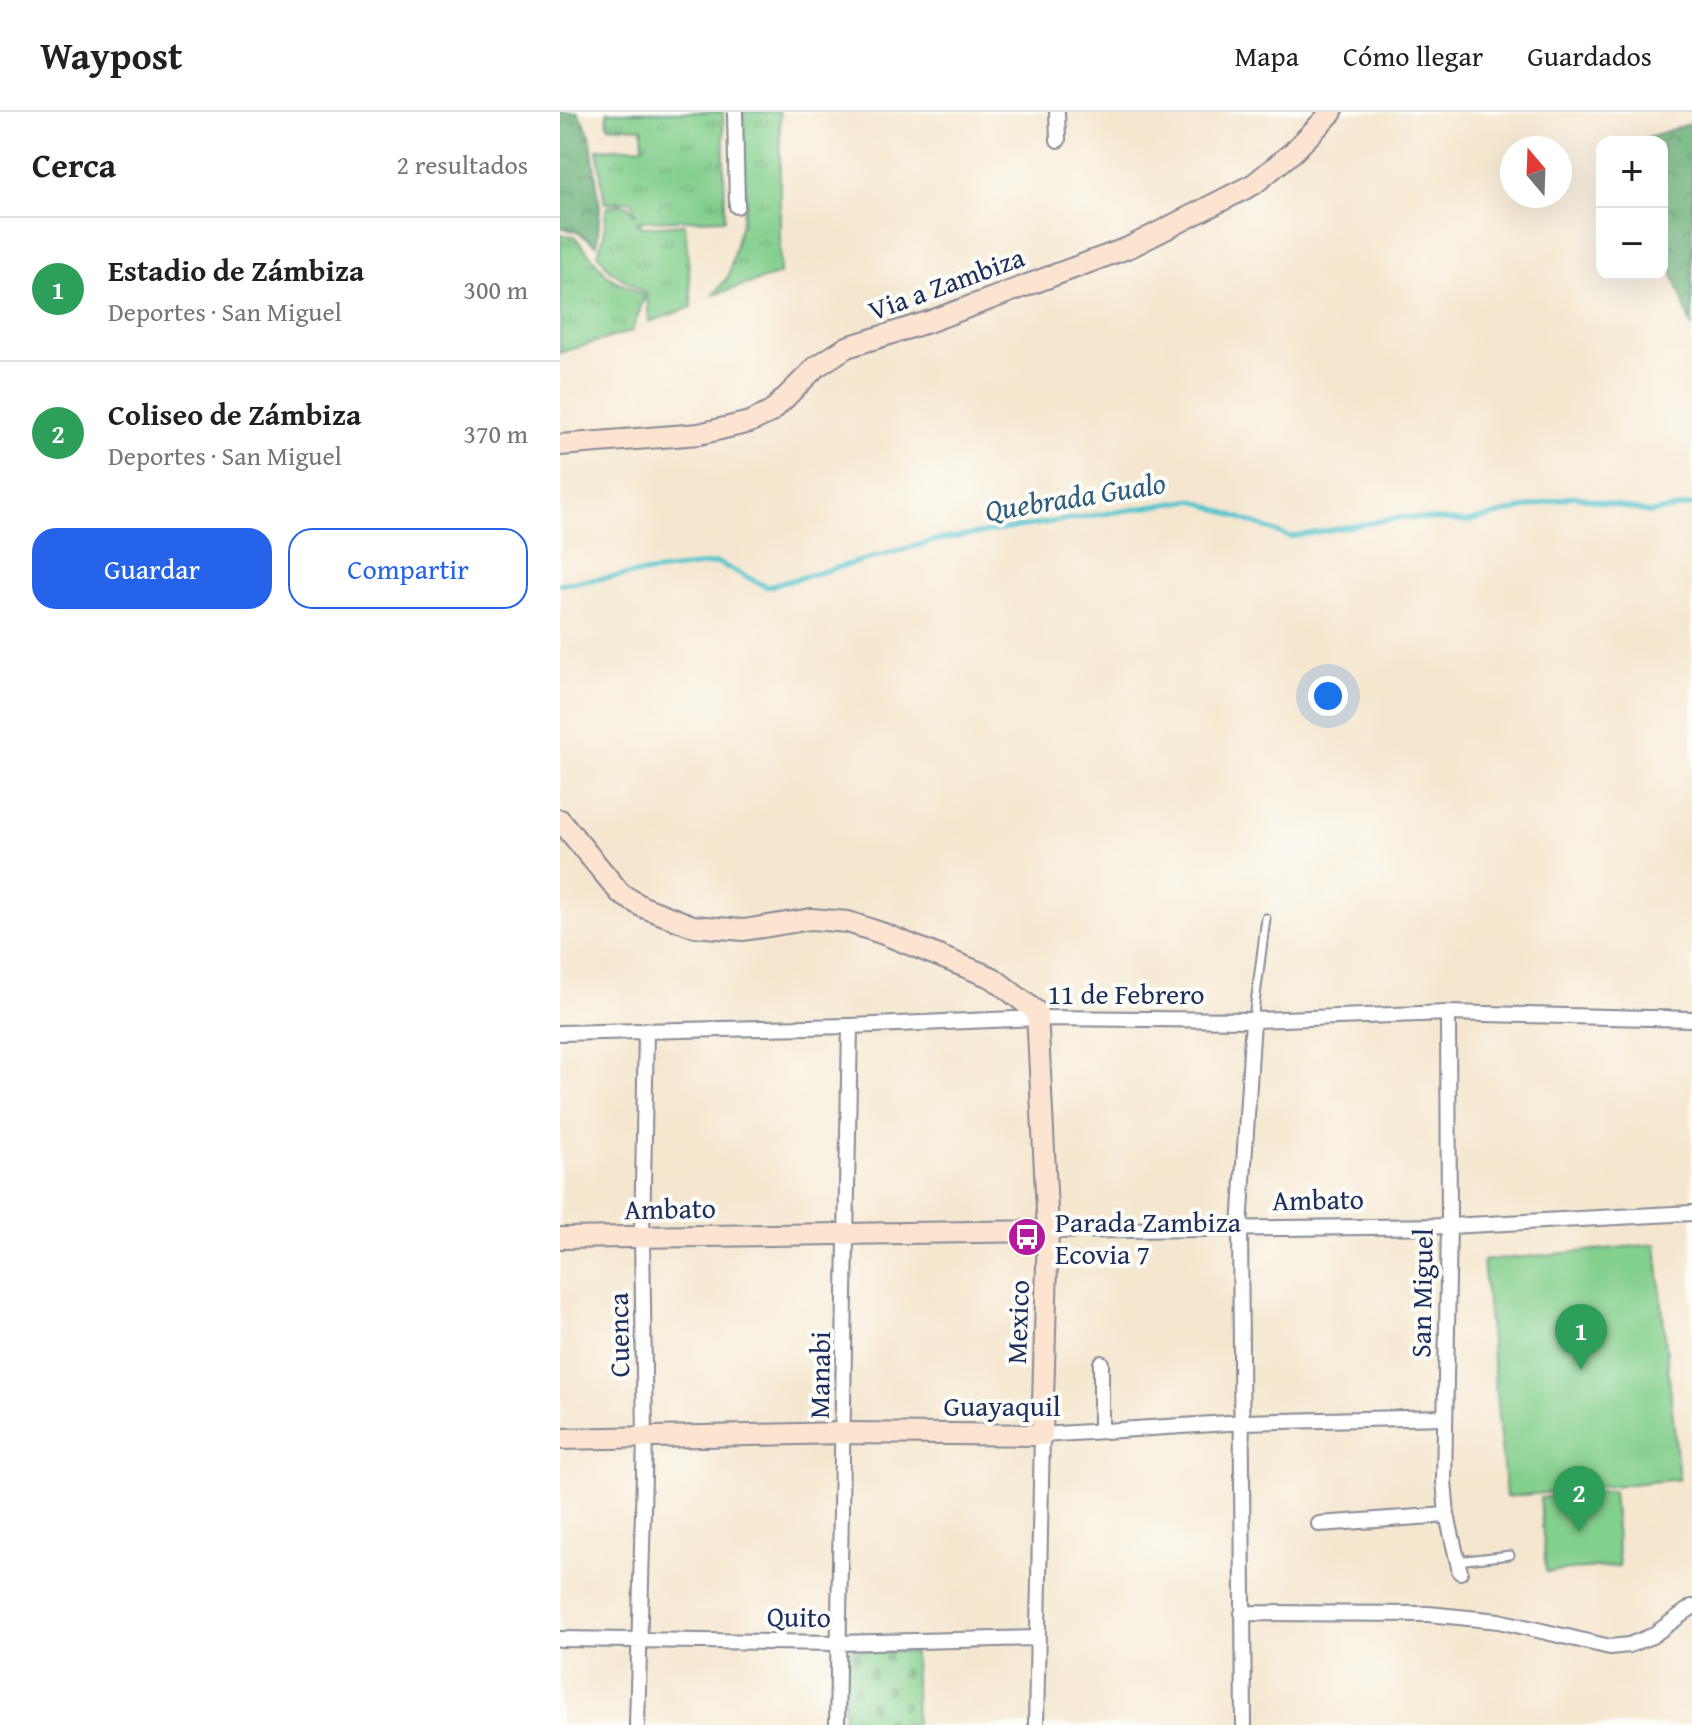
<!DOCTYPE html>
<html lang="es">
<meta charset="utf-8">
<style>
body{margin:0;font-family:"Gentium Book Plus",serif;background:#f2f2f2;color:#202124}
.controls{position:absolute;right:24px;top:24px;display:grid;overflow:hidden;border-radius:16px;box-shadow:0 8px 32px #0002}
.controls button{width:72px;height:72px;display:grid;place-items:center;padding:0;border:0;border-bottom:2px solid #e0e0e0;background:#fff;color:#202124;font:40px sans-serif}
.compass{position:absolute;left:940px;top:24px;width:72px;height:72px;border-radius:50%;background:#fff;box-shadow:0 8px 32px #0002;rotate:341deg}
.you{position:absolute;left:768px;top:584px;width:28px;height:28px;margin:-20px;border:6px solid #fff;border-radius:50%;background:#1a73e8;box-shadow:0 0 0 12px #1a73e833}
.badge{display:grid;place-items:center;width:52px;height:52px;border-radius:50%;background:#2563eb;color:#fff;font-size:26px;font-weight:700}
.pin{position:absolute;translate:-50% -66px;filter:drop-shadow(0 2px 4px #0008)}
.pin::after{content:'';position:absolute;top:42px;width:28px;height:24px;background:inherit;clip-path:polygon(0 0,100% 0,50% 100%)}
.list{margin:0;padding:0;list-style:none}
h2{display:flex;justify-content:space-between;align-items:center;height:104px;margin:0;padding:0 32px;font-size:34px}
h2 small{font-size:26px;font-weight:400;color:#757577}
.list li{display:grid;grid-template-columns:52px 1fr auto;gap:24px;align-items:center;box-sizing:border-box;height:144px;padding:0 32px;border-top:2px solid #e0e0e0}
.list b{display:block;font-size:30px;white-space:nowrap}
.list p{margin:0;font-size:26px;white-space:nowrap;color:#757577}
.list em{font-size:26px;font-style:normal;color:#757577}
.actions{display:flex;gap:16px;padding:24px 32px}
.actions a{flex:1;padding:18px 0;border:2px solid #2563eb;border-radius:24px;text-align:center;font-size:28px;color:#2563eb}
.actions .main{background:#2563eb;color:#fff}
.map{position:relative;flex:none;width:1132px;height:1613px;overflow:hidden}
header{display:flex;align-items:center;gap:48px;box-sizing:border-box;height:112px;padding:0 40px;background:#fff;border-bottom:2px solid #e0e0e0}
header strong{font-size:38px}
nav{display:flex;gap:44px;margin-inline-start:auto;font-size:28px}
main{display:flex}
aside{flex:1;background:#fff}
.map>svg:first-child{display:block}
.grass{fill:url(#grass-tufts);stroke:#4f7f75;stroke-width:2}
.forest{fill:url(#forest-crowns);stroke:#42706b;stroke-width:2}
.cemetery{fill:url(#cemetery-stones);stroke:#4f7f75;stroke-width:2}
.garden{fill:#83cf8c;stroke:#4f7f75;stroke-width:2}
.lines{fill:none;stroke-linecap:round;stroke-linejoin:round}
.stream{stroke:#57c4cd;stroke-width:5}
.lane-casing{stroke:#888b96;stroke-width:11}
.street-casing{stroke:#888b96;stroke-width:18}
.secondary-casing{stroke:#888b96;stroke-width:24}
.lane{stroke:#fff;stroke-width:7}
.street{stroke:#fff;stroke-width:14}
.secondary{stroke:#fde4d1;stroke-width:20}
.labels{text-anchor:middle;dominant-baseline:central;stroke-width:8;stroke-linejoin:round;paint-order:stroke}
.street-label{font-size:28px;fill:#1b2f5e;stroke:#fdfcf7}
.poi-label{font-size:28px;fill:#1b2f5e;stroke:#fdfcf7;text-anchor:start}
.water-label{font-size:30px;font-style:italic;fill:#2d5c7f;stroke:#fdfcf7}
</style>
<header>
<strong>Waypost</strong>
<nav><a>Mapa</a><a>Cómo llegar</a><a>Guardados</a></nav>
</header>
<main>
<aside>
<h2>Cerca<small>2 resultados</small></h2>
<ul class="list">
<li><span class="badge" style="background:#2e9e5b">1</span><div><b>Estadio de Zámbiza</b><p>Deportes · San Miguel</p></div><em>300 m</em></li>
<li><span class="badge" style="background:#2e9e5b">2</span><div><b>Coliseo de Zámbiza</b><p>Deportes · San Miguel</p></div><em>370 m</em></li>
</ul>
<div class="actions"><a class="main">Guardar</a><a>Compartir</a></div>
</aside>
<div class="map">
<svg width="1132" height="1613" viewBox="0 0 1132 1613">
<defs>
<pattern id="grass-tufts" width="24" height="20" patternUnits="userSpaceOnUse" patternTransform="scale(2)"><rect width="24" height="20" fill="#83cf8c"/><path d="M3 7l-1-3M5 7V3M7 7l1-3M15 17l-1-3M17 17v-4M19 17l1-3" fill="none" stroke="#6aa876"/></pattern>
<pattern id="forest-crowns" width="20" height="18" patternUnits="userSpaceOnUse" patternTransform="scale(2)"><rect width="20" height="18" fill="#6ab278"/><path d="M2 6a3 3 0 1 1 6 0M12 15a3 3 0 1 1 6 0" fill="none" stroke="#569166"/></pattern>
<pattern id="cemetery-stones" width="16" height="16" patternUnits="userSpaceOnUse" patternTransform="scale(2)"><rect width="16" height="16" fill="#83cf8c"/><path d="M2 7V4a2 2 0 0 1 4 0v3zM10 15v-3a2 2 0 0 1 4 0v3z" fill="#6aa876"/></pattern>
</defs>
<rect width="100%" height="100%" fill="#fdfcf7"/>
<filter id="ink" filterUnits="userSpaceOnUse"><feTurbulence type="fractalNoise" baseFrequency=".0125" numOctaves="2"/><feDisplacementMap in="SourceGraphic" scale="16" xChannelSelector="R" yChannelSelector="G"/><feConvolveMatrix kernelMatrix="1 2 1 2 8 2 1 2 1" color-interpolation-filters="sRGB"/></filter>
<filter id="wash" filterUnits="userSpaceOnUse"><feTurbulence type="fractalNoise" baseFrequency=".006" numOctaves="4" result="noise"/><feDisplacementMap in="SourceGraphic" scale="32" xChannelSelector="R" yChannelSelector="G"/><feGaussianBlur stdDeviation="1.8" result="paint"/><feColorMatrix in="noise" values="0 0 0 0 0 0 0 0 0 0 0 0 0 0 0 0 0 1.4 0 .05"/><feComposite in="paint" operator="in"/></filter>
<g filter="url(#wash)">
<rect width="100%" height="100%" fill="#f5e7cf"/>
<path class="grass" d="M47,0H163L165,107L79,109L82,115L125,112L132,195L89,210L87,182L51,159L38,142L44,124L46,96L59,92L68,94L76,104L71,89L45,91L37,37L83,35L82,16L48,14Z
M183,0H220V162L153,183L168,165L186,90Z
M0,123L14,124L49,165L85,184L72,219L0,241Z"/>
<path class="forest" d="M0,0H18L30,23L40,95L37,133L17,120L0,115Z
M1132,11V216L1102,130V30H1074Z"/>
<path class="cemetery" d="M283,1537L354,1540L356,1613H284Z"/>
<path class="garden" d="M1096,1132L1119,1367L946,1385L923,1149Z
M1053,1379L1059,1454L986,1460L980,1386Z"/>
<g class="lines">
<path class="stream" d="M0,472L158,451L207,475L377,428L633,388L730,425L844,405L906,410L1014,384L1091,401L1132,393"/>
</g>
</g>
<g filter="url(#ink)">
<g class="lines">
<g class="lane-casing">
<path id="lane" d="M693,907L706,806
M897,1449L950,1443"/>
</g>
<g class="street-casing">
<path id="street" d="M175,0L177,94
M497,0L498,28
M888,901L889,1114L884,1369L887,1403L900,1460
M0,921L290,914L479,906L693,908L888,901L1132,907
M488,1119L889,1114L1132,1101
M541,1251V1319
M759,1412L887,1403
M682,1501L868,1502L939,1509L1050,1535L1069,1533L1092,1524L1132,1495
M0,1527L276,1531L477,1526
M77,1613L85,1327L82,1124L86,918
M277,1613L290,914
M476,1613L482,1323L684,1310L885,1305
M684,1613L680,1116L693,908"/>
</g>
<g class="secondary-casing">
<path id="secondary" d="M0,333L139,322L190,310L211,300L256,255L287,235L368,210L570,135L694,72L733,40L772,0
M0,708L61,782L83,795L133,814L184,818L251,807L288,810L324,822L433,866L477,900L488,1119L482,1323L284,1321L0,1327
M0,1126L488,1119"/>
</g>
<use href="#lane" class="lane"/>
<use href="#street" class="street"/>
<use href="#secondary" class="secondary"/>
</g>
</g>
<defs>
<g id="bus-disc" transform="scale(2)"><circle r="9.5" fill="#b5179e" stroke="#fdfcf7"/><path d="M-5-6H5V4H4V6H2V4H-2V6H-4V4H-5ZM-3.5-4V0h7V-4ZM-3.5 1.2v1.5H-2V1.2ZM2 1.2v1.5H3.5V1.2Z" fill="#fff"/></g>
</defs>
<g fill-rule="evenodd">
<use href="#bus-disc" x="467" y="1125"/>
</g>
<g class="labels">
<g class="street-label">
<text transform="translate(386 171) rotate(-20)">Via a Zambiza</text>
<text x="566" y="881">11 de Febrero</text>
<text transform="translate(758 1087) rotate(-1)">Ambato</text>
<text transform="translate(110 1096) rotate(-1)">Ambato</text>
<text transform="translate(861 1181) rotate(-89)">San Miguel</text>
<text transform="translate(457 1210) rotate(-88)">Mexico</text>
<text transform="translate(58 1223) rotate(-91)">Cuenca</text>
<text transform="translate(259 1263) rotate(-89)">Manabi</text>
<text x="442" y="1293">Guayaquil</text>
<text transform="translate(239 1504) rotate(1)">Quito</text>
</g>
<g class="poi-label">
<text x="495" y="1109">Parada Zambiza<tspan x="495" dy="32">Ecovia 7</tspan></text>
</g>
<g class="water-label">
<text transform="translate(515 384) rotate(-9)">Quebrada Gualo</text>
</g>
</g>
</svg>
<div class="controls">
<button>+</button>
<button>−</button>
</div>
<svg class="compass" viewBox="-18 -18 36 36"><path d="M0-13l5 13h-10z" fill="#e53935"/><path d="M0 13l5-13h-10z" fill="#757577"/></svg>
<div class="you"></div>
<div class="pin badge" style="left:1021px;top:1258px;background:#2e9e5b">1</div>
<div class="pin badge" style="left:1019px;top:1420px;background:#2e9e5b">2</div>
</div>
</main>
